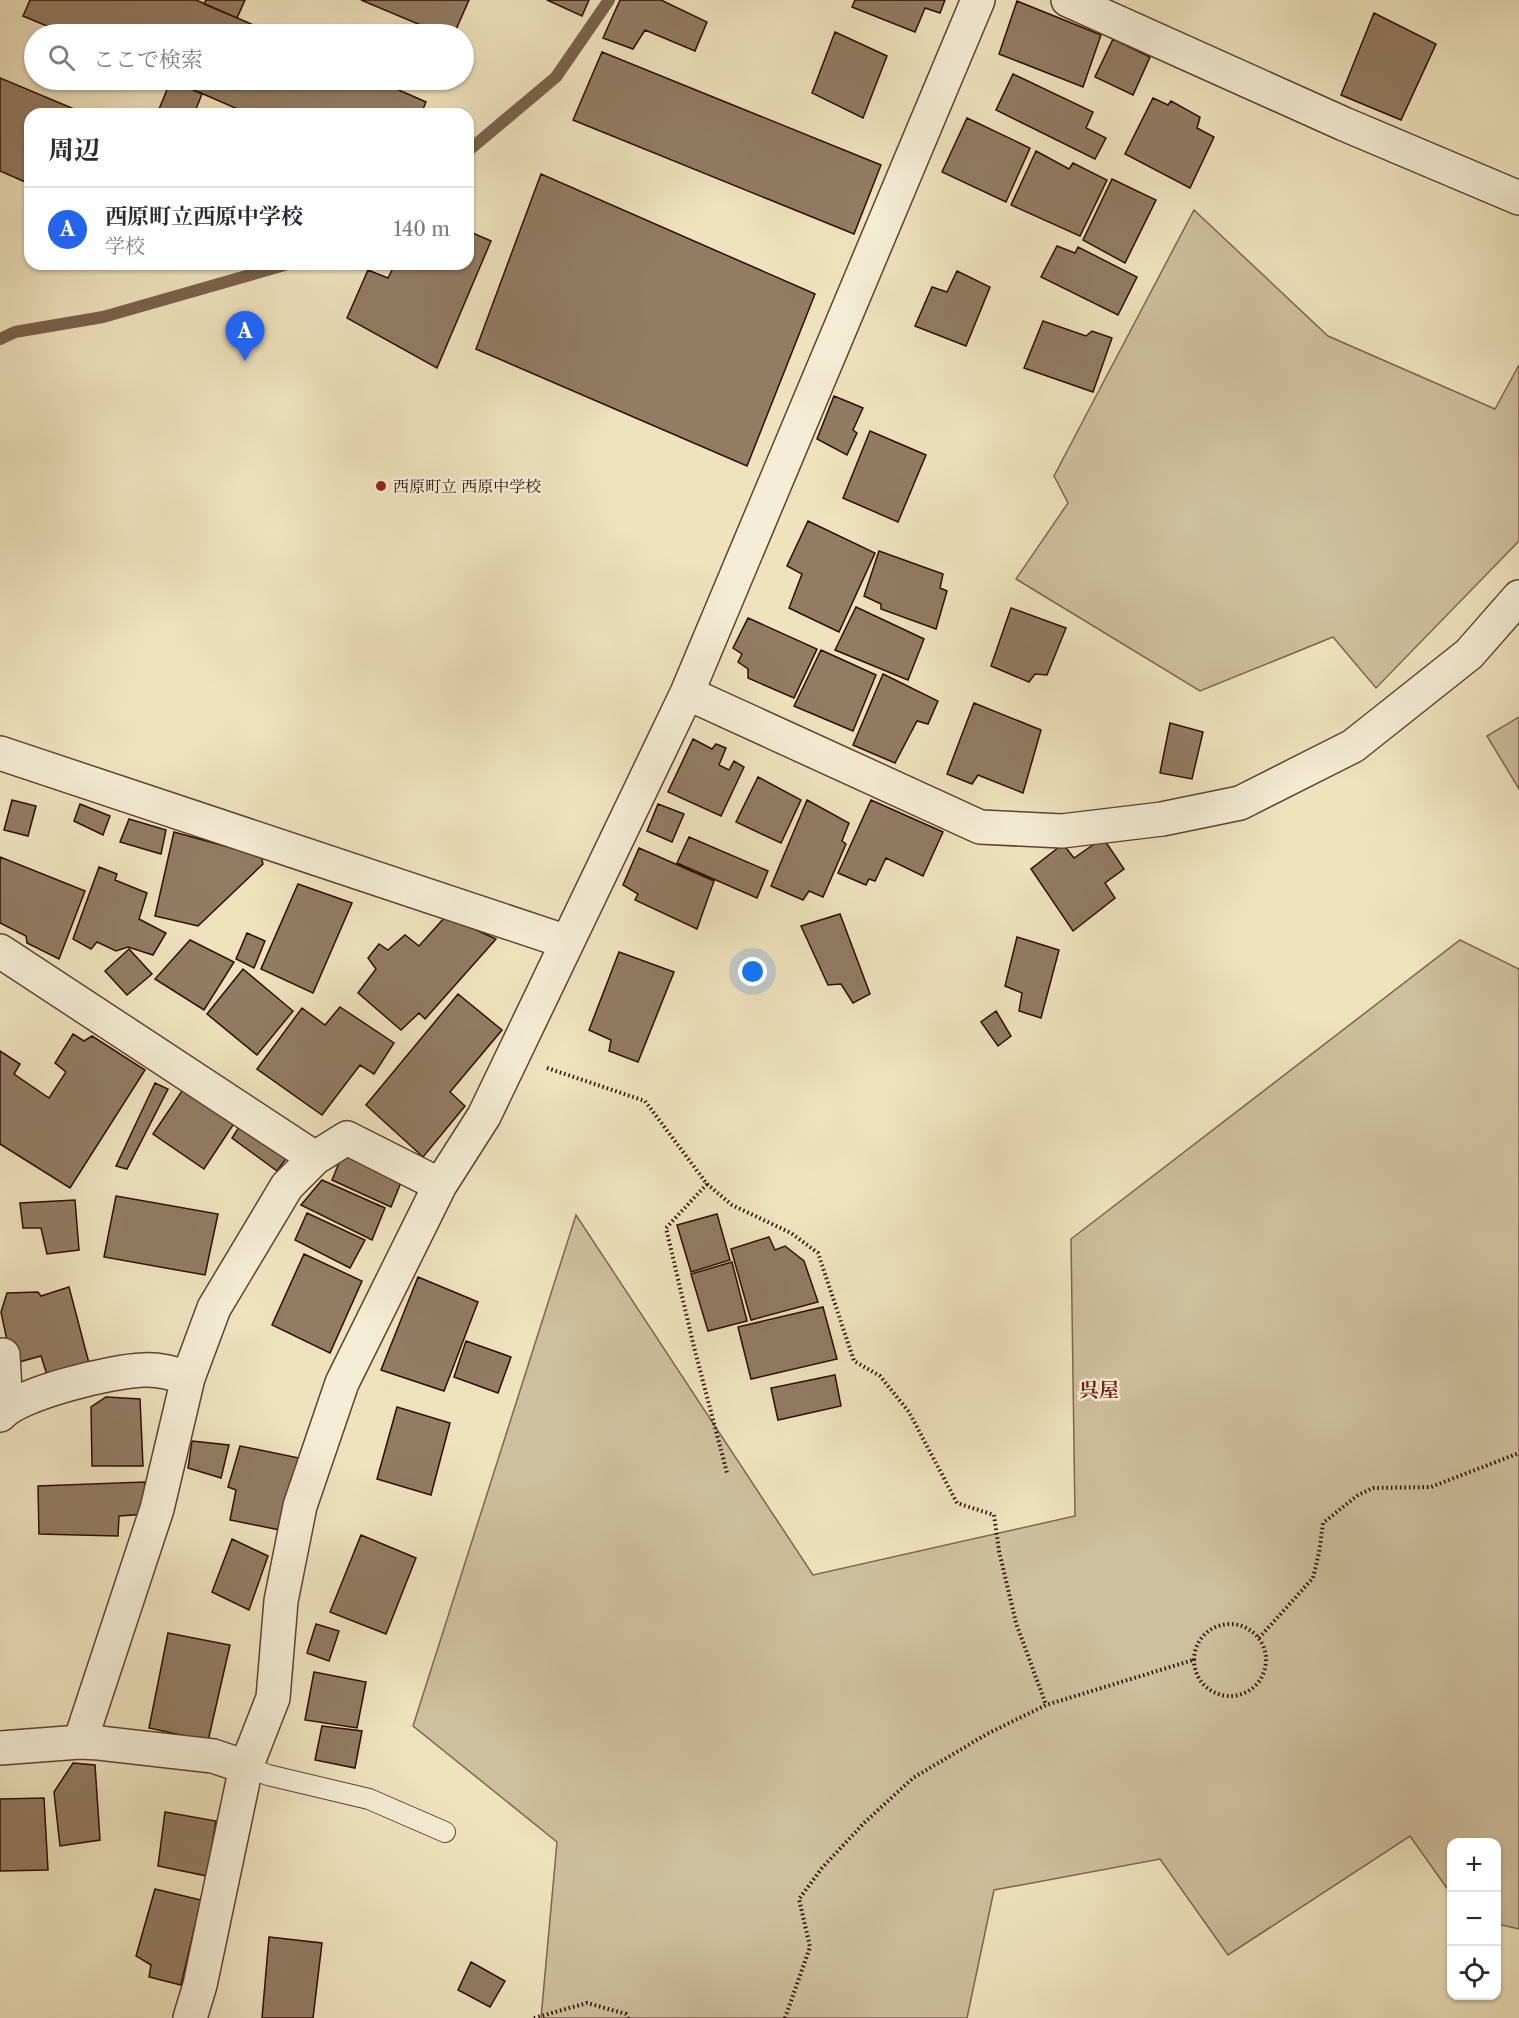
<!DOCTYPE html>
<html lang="ja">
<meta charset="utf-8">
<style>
body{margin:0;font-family:"Libre Caslon Text","Noto Serif JP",serif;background:#f7f7f7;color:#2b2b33}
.controls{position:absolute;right:18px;bottom:18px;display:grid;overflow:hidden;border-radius:12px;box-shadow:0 2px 4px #0004}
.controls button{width:54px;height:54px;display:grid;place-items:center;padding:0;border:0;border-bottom:2px solid #e1e1e2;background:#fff;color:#2b2b33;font:30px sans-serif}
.you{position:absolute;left:753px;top:972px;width:21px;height:21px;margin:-15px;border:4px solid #fff;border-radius:50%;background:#1a73e8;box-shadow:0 0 0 9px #1a73e833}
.badge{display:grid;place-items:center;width:39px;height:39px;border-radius:50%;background:#2563eb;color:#fff;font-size:20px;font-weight:700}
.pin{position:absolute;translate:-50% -50px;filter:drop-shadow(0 2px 3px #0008)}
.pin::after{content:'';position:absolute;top:32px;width:21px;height:18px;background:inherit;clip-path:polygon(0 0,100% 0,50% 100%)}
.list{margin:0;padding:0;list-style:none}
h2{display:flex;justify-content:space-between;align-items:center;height:78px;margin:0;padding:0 24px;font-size:26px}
h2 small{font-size:20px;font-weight:400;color:#7c7c81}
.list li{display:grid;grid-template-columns:39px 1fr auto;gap:18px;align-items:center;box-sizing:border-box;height:84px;padding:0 24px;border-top:2px solid #e1e1e2}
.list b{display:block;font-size:22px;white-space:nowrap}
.list p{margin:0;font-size:20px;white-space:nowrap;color:#7c7c81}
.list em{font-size:20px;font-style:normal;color:#7c7c81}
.icon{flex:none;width:33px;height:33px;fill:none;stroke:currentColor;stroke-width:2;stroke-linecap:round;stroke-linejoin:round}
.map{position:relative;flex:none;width:1519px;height:2018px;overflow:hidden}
.search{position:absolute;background:#fff;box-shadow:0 2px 4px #0004;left:24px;top:24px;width:450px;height:66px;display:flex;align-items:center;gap:15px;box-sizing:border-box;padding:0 21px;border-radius:33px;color:#7c7c81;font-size:22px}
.panel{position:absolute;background:#fff;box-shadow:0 2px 4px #0004;left:24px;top:108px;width:450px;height:162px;border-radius:18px}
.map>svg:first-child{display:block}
.green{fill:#cebf9e;stroke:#7e6650;stroke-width:1.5}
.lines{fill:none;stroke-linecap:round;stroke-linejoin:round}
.stream{stroke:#7a624c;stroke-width:12}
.building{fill:#927c64;stroke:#2e0d02;stroke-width:1.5}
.lane-casing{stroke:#5e4231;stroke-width:22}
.street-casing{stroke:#5e4231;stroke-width:36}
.path{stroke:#2e0d02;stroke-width:4;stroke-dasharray:1.5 3;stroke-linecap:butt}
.lane{stroke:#f5edd5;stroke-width:20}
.street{stroke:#f5edd5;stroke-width:33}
.poi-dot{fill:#8f2418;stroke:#f5edd5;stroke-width:2}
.labels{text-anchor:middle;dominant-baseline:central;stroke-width:5;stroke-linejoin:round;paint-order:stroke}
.poi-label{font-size:16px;fill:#2e0d02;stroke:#f5edd5;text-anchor:start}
.quarter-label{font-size:20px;font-weight:bold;fill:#7a1f14;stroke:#f5edd5}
</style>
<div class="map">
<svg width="1519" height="2018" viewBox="0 0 1519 2018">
<rect width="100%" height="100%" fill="#efe3be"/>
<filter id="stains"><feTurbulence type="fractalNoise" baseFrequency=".00333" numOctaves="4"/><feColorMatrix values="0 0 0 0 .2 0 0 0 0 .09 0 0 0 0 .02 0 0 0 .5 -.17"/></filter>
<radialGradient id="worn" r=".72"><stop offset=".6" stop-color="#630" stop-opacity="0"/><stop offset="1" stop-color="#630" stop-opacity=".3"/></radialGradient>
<path class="green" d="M1194,210L1328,336L1495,409L1519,365V541L1376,688L1333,637L1200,691L1016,579L1068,503L1054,476Z
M1519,717V789L1487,736Z
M1460,940L1519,969V1929L1497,1924L1496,1842H1452L1451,1894L1410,1836L1228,1955L1160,1859L994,1890L967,2018H541L557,1842L413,1726L576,1215L813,1575L1075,1516L1071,1239Z"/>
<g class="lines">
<path class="stream" d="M468,151L556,77L609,0
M0,339L15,332L103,317L288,264"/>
</g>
<path class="building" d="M30,0H196L274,34H66L23,16Z
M206,0H245L237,18L204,4Z
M361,0H469L454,34H442Z
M547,0H589L582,16Z
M620,0H661L707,22L695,51L645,30L633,49L603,38Z
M855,0H945L940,13L925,8L915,32L852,7Z
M1017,1L1101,35L1083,87L999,54Z
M1374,13L1436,44L1401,120L1341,95Z
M835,32L887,56L863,118L812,93Z
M1113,39L1150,57L1133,95L1095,77Z
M602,52L881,165L854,234L573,120Z
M1013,74L1093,112L1086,128L1106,138L1095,159L996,110Z
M0,78L86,114H30V184L0,171Z
M171,80H376L426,102L421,114H249Z
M171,80L202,94L194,114H157Z
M1153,98L1168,105L1171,101L1200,117L1197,128L1214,137L1190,188L1125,154Z
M967,118L1030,148L1006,202L942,172Z
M1036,151L1069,169L1073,163L1107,180L1080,236L1011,205Z
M541,174L815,294L747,466L476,349Z
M1112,179L1156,200L1125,263L1083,240Z
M468,231L491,241L437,368L347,318L368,270L388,278L395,264H468Z
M1057,246L1075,253L1078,247L1137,277L1118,315L1041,277Z
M957,271L990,287L966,346L915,326L932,287L947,292Z
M1043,321L1086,336L1092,331L1112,338L1093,392L1024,368Z
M834,396L863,408L853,430L857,433L847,455L817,439Z
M870,431L926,455L898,522L843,498Z
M808,521L875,553L839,632L789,608L802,574L787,566Z
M879,551L943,574L940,588L947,591L936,629L881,609V604L864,596Z
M856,607L924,639L908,680L835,650Z
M1011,608L1066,628L1047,675L1035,674L1029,682L991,666Z
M748,618L817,649L794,698L748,678V669L738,662L742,654L733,648Z
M821,650L876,675L853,731L794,706Z
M883,674L938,701L928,724L917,721L895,763L853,745Z
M974,703L1041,730L1023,793L978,775L972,784L947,774Z
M1170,723L1203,732L1192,779L1160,773Z
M693,739L712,749L716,744L726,748L719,765L729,770L734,761L744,767L721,816L668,792Z
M758,777L801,800L781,843L736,822Z
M12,800L36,806L28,836L4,830Z
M807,800L849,823L842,841L846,844L823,897L809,891L803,900L771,886Z
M871,800L943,832L923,876L886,858L875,881L869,879L866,885L838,873Z
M80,804L110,816L103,835L74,821Z
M658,804L684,814L672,842L647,831Z
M129,819L166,830L161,854L120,842Z
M174,832L261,856L263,864L198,926L155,916Z
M689,837L768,871L757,898L677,863Z
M1103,838L1124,869L1105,883L1115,898L1073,931L1031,869L1063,844L1074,858Z
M639,848L714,881L697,929L635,900L638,894L623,885Z
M0,857L85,891L59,959L27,943L26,936L0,923Z
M99,867L117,874L115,880L147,893L139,919L166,933L153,955L128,947L116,951L97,942L91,949L73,939Z
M298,884L352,903L313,993L261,969Z
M840,914L870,994L853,1003L841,984L828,985L801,926Z
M446,916L496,939L425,1019L419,1013L401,1030L358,993L376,969L368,958L379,944L388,950L405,935L419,946Z
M247,933L265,941L254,968L236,959Z
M1017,937L1059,950L1041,1018L1019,1011L1022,993L1005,986Z
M190,940L234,962L204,1010L155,979Z
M129,949L152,974L127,995L105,971Z
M619,952L674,972L638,1062L609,1051L611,1040L589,1030Z
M243,969L293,1011L257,1055L207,1014Z
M458,994L502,1030L450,1092L465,1106L423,1157L366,1105Z
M340,1007L394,1043L374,1074L360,1065L322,1115L257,1069L302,1008L325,1025Z
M996,1011L1011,1036L998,1046L981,1022Z
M73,1034L84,1041L92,1036L145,1070L70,1188L0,1144V1051L20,1064L14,1074L49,1098L66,1072L55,1063Z
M155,1083L168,1089L127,1169L116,1166Z
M184,1088L235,1122L204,1169L153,1134Z
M241,1124L288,1156L277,1171L232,1138Z
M343,1153L402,1180L391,1207L332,1180Z
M322,1180L385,1208L372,1240L301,1205Z
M116,1196L218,1214L205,1275L104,1257Z
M75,1200L79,1250L47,1254L41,1228H23L20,1203Z
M307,1213L365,1240L350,1268L295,1240Z
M717,1214L730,1260L691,1272L677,1225Z
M769,1237L775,1250L785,1246L804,1261L818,1302L751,1320L731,1249Z
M304,1254L362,1281L330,1353L272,1325Z
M732,1262L747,1321L708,1331L691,1274Z
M418,1277L478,1302L444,1391L381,1370Z
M69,1287L90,1367L48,1378L41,1356L12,1364L1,1312L7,1293L38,1292L41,1296Z
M823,1307L837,1359L751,1379L738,1327Z
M466,1341L511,1357L498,1393L454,1377Z
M835,1375L841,1406L778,1420L771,1388Z
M106,1397L140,1399L143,1466H92L91,1407Z
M397,1407L450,1423L431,1495L377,1479Z
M192,1441L229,1445L221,1478L188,1468Z
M240,1446L299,1458L285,1531L230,1520L236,1490L228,1487Z
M145,1482L147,1514L119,1516L118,1536L39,1534L38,1486Z
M361,1535L416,1558L386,1634L330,1612Z
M232,1539L268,1556L249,1610L212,1592Z
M316,1624L339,1631L329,1661L307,1653Z
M168,1633L230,1645L208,1741L149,1728Z
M314,1672L366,1682L357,1728L305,1720Z
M322,1726L362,1731L355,1768L315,1760Z
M73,1763L95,1765L100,1840L60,1846L54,1792Z
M44,1798L48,1870L0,1871V1799Z
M165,1812L216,1821L207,1876L158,1866Z
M155,1889L201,1900L181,1985L149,1977L151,1965L136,1956Z
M269,1937L322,1943L313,2018H262Z
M471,1962L505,1981L490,2007L458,1990Z"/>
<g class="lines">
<g class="lane-casing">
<path id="lane" d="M246,1767L268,1775L369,1799L445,1832"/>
</g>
<g class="street-casing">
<path id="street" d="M1068,0L1344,124L1519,198
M687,693L980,827L1062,831L1162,819L1240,803L1353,746L1469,654L1519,597
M0,753L567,942
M0,951L315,1158
M3,1355L6,1408
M0,1415C19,1393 112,1371 143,1370C159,1369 173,1373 188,1378
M80,1742L157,1509L188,1378L214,1308L287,1186L315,1158L347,1138L440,1185
M0,1748L80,1742L99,1743L213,1756L246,1767
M190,2018L200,1985L246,1767L273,1698L281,1601L300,1506L342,1383L440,1185L484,1116L687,693L978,0"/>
</g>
<path class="path" d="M547,1068L645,1101L707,1184L666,1228L694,1347L727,1473
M707,1184L732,1205L791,1233L818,1253L854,1361L880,1376L909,1412L957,1503L994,1515L999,1551L1016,1623L1046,1705
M1194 1660a36 36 0 1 1 72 0a36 36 0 1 1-72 0Z
M1259,1638L1313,1578L1319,1553L1323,1523L1358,1495L1373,1488L1431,1487L1519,1453
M534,2018L587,2003L626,2014L628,2018
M785,2018L810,1947L799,1899L822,1868L864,1823L913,1778L987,1734L1046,1705L1193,1660"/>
<use href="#lane" class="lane"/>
<use href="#street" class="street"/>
</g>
<circle class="poi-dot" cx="381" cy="486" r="6"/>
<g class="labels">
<g class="poi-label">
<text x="393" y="486">西原町立 西原中学校</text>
</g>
<g class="quarter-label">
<text x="1099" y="1390">呉屋</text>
</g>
</g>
<rect width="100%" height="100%" filter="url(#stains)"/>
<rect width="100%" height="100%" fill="url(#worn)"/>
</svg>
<div class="controls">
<button>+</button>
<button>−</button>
<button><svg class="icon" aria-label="locate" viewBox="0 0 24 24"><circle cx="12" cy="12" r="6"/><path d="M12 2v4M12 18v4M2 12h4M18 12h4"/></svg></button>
</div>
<div class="you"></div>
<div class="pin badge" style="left:245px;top:361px">A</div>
<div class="search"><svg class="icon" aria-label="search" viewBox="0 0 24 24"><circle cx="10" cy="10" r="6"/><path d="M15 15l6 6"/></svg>ここで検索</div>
<section class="panel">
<h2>周辺<small></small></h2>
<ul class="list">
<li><span class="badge">A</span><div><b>西原町立西原中学校</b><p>学校</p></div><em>140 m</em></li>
</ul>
</section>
</div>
